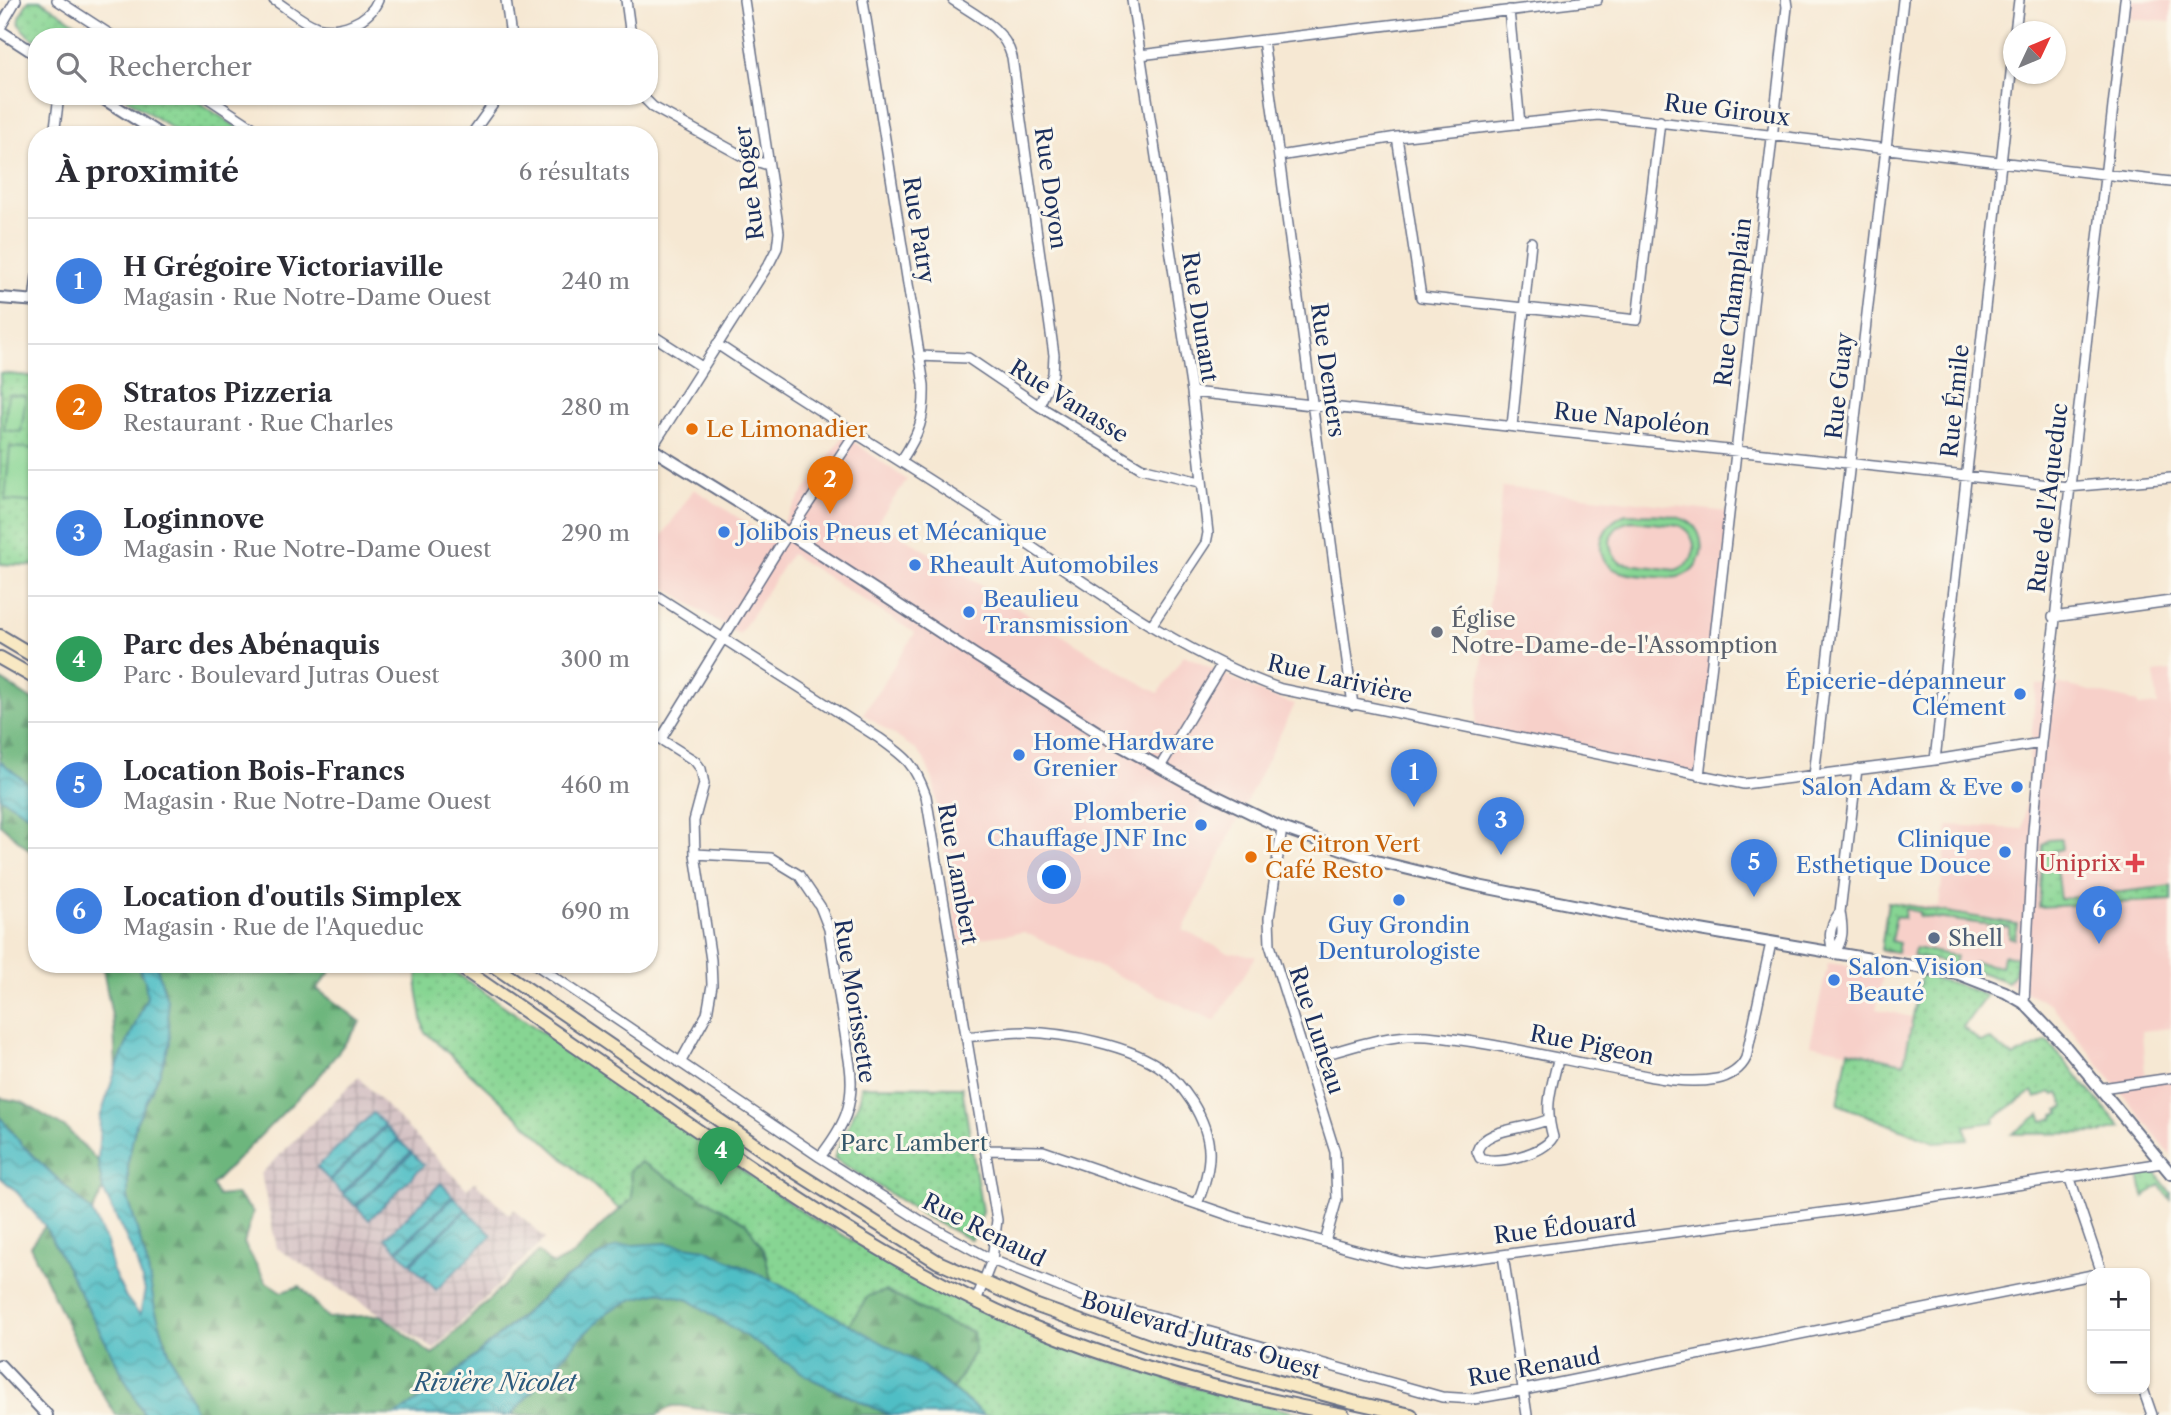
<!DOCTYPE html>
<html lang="fr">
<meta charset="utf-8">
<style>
body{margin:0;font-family:"Libre Caslon Text",serif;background:#f2f2f3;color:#2b2b33}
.controls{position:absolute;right:21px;bottom:21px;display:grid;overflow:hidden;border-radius:14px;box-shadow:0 2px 5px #0004}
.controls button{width:63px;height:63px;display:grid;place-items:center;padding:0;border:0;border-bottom:2px solid #e1e1e2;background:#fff;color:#2b2b33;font:35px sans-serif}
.compass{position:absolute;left:2003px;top:21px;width:63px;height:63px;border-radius:50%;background:#fff;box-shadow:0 2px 5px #0004;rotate:46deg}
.you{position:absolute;left:1055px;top:878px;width:24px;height:24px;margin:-18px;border:5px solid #fff;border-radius:50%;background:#1a73e8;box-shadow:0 0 0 10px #1a73e833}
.badge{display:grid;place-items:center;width:46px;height:46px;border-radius:50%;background:#0f766e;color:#fff;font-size:23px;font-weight:700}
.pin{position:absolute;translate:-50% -58px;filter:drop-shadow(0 2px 4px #0008)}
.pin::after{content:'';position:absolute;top:37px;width:24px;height:21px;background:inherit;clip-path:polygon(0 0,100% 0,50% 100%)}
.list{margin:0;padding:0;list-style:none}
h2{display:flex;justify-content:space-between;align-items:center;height:91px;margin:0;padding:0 28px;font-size:30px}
h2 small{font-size:23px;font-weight:400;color:#7c7c81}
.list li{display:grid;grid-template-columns:46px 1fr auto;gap:21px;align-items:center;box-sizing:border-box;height:126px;padding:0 28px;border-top:2px solid #e1e1e2}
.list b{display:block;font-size:26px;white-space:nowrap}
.list p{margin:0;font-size:23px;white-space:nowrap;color:#7c7c81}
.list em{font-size:23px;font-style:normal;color:#7c7c81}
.icon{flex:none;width:38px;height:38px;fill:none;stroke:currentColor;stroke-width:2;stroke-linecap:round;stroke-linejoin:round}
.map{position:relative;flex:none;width:2171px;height:1415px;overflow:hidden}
.search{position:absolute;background:#fff;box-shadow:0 2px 5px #0004;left:28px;top:28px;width:630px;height:77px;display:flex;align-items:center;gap:18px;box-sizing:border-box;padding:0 24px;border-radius:28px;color:#7c7c81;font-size:26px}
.panel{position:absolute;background:#fff;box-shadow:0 2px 5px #0004;left:28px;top:126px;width:630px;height:847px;border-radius:28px}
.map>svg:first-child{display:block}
.built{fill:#f7d0c9}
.industrial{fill:url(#industrial-grid)}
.green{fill:url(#green-dots);stroke:#518278;stroke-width:2}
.forest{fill:url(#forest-firs);stroke:#44726e;stroke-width:2}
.pitch{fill:#87d593;stroke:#518278;stroke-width:2;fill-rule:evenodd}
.water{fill:url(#water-waves);stroke:#367692;stroke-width:2}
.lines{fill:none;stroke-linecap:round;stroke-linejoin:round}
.minor-casing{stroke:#687087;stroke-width:12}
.tertiary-casing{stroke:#687087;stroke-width:14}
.secondary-casing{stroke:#687087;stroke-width:16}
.minor{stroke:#fff;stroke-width:9}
.tertiary{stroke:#fff;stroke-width:10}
.secondary{stroke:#f8e8c3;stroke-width:12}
.food-dot{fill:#e8710a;stroke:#fbf7ec;stroke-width:2.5}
.shop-dot{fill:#3f7fe0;stroke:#fbf7ec;stroke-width:2.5}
.worship-dot{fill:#6b7280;stroke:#fbf7ec;stroke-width:2.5}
.health-dot{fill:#e0444e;stroke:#fbf7ec;stroke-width:2.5}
.service-dot{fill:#5c6f8a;stroke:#fbf7ec;stroke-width:2.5}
.labels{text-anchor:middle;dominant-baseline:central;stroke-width:6;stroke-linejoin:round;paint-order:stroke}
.street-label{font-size:23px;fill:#1b2f5e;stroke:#fbf7ec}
.food-label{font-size:23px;fill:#c56008;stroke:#fbf7ec;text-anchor:start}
.shop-label{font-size:23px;fill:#366cbe;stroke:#fbf7ec;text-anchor:start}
.worship-label{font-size:23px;fill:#5b616d;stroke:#fbf7ec;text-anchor:start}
.health-label{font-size:23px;fill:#be3a42;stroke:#fbf7ec;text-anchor:end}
.service-label{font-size:23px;fill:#4e5e75;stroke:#fbf7ec;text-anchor:start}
.park-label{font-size:23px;fill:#36586b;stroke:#fbf7ec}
.water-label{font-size:24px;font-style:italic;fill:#2b5a7d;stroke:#fbf7ec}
</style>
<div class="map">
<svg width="2171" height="1415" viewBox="0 0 2171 1415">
<defs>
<pattern id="industrial-grid" width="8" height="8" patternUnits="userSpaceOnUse" patternTransform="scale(1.75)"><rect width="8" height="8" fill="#d2bec1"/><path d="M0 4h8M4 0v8" fill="none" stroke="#aa9ba0"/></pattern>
<pattern id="green-dots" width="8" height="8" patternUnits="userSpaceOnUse" patternTransform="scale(1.75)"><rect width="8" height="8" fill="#87d593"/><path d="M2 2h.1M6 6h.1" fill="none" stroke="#74b781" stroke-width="1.8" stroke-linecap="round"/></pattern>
<pattern id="forest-firs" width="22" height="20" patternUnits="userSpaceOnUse" patternTransform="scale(1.75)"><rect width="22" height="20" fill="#6db67d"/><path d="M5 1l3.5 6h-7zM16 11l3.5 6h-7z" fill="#59946a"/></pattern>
<pattern id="water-waves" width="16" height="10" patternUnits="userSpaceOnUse" patternTransform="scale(1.75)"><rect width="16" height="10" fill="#50bec5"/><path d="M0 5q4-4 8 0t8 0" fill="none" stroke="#429ba3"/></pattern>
</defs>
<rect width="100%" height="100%" fill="#fbf7ec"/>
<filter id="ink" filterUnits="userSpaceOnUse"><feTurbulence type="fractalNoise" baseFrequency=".0143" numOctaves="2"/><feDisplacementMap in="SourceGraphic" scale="14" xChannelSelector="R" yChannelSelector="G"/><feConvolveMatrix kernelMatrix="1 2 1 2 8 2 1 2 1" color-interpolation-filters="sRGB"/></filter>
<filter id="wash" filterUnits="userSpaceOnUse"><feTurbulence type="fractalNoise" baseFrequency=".00686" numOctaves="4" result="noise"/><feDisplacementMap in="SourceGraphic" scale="28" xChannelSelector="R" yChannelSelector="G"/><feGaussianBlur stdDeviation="1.57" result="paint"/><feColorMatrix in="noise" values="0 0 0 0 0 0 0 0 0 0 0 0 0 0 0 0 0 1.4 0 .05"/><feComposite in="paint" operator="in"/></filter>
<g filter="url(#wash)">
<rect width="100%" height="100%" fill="#f6e8d3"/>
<path class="built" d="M2132,0H2171V22L2130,19Z
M844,435L907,480L878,521L1106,663L1158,693L1184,655L1269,696L1295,704L1183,930L1227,952L1256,956L1215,1021L1024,932L959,941L933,780L924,759L915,749L863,714L915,633L791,554L739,635L649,577V555L694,489L771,539Z
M1502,487L1729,512L1699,776L1475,729Z
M2171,671V1028L2142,1031L2145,1075L2171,1073V1155L2051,1004L2005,982L1960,966L1880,952L1886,901L1939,907L1948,825L2023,829L2036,685L2061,684L2137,702L2139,707L2158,705L2154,673Z
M1828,963L1884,970L1876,1009L1912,1017L1904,1063L1810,1044Z"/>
<path class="industrial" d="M358,1077L467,1189L475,1182L509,1214L514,1209L545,1239L434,1349L277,1248L261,1174Z"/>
<path class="green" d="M29,0H40L97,37H37V41C15,27 15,21 29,0Z
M123,96H189L249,135H182Z
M0,373L37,377V566L0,564Z
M2061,839L2062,849L2054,851L2060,899L2171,886V900L2039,907L2043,845L2048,840Z
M1888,902L2017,924L2015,939L2009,937V927L1919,916V912L1905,909L1904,918L1896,916L1891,941L1899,943L1897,952L1881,950Z
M1915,948L1956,956L1954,964L1913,956Z
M2006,955L2016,957L2015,974L2008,982L1971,969L1974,962L2001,967L2003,956Z
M418,964H443L810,1217L969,1305L1069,1349L1200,1389L1306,1415H984L953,1389L961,1375L973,1332L868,1297L848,1326L771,1280L764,1250L630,1171L633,1199L620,1210L424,1031L417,988Z
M1921,975L1963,986L1986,996L1963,1027L1980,1042L1990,1039L2013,1057L2047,1041L2121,1127L2101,1133L2012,1134L2040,1114L2043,1121L2054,1118V1115L2060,1113L2058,1110L2065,1107L2059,1093L2054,1095L2051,1092L2036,1098L2033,1091L1994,1118L1995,1122L1965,1126L1968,1140L1934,1142L1838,1104L1848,1050L1904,1063Z
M861,1086L962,1087L982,1211L978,1228L971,1240L928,1218L834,1158L860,1099Z
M2155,1172L2171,1193L2170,1199L2160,1185L2144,1197L2139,1175Z"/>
<path class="forest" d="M0,679L37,703V791L0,761Z
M0,797L37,820V857L0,824Z
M102,964H136L145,980L147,997L116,1069L114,1027Z
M156,964H336L317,989L361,1022L322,1073L212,1185L218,1196L236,1194L253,1212L244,1243L266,1282L282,1292L300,1286L328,1318L381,1315L432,1355L538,1252L553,1265L573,1255L601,1226L632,1199L630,1170L641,1162L746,1223L764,1250L771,1280L705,1249L617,1246L557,1284L442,1385L396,1415H197L169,1352L155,1309L147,1264L128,1198V1162L136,1123L159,1075L170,1042L167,1000Z
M0,1098L22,1102L67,1129L98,1161L103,1190L92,1212L23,1146L0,1117Z
M45,1226L144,1415H116L93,1379L30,1246Z
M886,1291L947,1323L973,1332L975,1350L953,1389L921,1365L848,1326L868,1296Z
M660,1292L689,1300L814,1380L890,1415H735L681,1406H672L657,1415H511C541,1382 573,1338 609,1311C624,1300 642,1296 660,1292Z"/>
<path class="pitch" d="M8,394L26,396L21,432L4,430Z
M10,447L37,449V503L5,500Z
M1626,514C1644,515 1669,512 1685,520C1711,532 1705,571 1678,577C1666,579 1628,575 1618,571C1589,559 1600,523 1626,514ZM1633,521L1680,526C1701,538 1698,563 1675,570L1621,563C1602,548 1609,524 1633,521Z"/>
<path class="water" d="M0,761L37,791V820L0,797Z
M136,964H156L167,1000L170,1042L159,1075L136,1123L128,1162V1198L147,1264L155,1309L169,1352L197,1415H144L45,1226L16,1191L0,1177V1117L23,1146L92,1212L107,1243L112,1269L125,1296L140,1315L145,1290L135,1257L103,1190L98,1161L100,1118L116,1069L147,997L145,980Z
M373,1113L385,1125L329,1180L317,1167Z
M386,1127L398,1139L342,1193L330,1181Z
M399,1140L411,1152L355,1206L343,1194Z
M412,1153L424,1165L369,1220L357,1207Z
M441,1183L453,1196L397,1250L385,1238Z
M454,1197L466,1209L410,1263L398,1251Z
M466,1210L492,1235L436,1290L424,1277L428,1272L423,1277L411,1264Z
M666,1243L705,1249L771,1280L921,1365L984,1415H890L814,1380L689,1300L660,1292L633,1299L609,1311L580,1338L511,1415H396L442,1385L557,1285L599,1256L617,1246Z"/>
</g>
<g filter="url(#ink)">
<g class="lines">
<g class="minor-casing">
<path id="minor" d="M57,0L114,37
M274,0C287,8 302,22 317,27C339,33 369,22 378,0
M506,0L511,37
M626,0L631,37
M863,0L924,385C925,418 919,434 901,461
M953,0C977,16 1004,28 1012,57L1054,355L1053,374L1039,406
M1132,0L1192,392L1208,533L1206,543L1151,626
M1509,10L1520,124
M0,28L16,0
M2015,32L2019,0
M1263,40L1353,705
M1140,55L1597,0
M205,96L264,135
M642,96L653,107L746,158L768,165
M54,135L59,96
M471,135L499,96
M1397,137L1421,297L1637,320L1660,121
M1279,156L1397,137L1598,115L2171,182
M34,301L37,276
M649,333L702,367
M717,344C808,405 902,461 993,521C1085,582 1176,652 1281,689L1744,784L1935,760L2041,743
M919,356L968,358L1039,406L1141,468L1200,482
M1192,392L2068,487L2171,478
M1512,426L1531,242
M649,452L770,262L777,248L779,232L744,0
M649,591L879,738C907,758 914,763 926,796L997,1220L992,1260L976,1301
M2053,617L2171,601
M649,732L695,761L701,769L704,784L694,821L695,854L711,960L712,985L707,1014L680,1063
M661,739L780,546L856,432
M1935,760L2014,46
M1160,767L1222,664
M1699,776L1787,7L1786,0
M1814,776L1903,0
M1282,828L1269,918L1270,945L1335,1152L1337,1199L1325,1242
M695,854L771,858L799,875L820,906L829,929L850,1066C855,1105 844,1126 820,1157
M1834,954C1844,939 1843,929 1840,912L1857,769
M1834,954C1828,936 1829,927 1840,912
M535,964L820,1157L921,1221L992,1260L1082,1296L1442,1397L1474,1399L1524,1390L2092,1275
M2024,1003L2033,831L2041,743L2125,0
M966,1037C985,1035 1006,1032 1025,1032C1065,1033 1131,1045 1164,1070C1176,1079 1184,1090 1192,1102C1215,1139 1213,1165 1197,1204
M1307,1060C1346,1049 1387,1033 1427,1036C1493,1042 1557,1059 1622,1071C1653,1077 1685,1085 1717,1079C1729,1077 1741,1069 1746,1058L1771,943
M2102,1088L2171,1078
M1549,1119C1528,1130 1484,1127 1477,1151L1480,1158C1498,1165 1543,1154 1553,1137C1544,1106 1551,1089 1558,1060
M985,1150L1043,1151L1246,1221L1400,1262L1425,1265L1897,1203L2162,1163
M2069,1176L2102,1273
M1503,1255L1527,1415
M2143,1389L2152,1415"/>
</g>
<g class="tertiary-casing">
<path id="tertiary" d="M0,31L37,55
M99,96L161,135
M0,298L37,301
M649,447L788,533L975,655L1107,738L1187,782L1282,828L1376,861L1478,886L1700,930L1959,974L2005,992L2024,1003L2065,1046L2171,1174
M0,1365L47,1415"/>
</g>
<g class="secondary-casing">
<path id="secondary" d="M0,636L37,658
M0,658L37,679
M456,964C537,1020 618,1076 700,1132C806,1205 914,1277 1033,1327C1132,1368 1237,1395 1343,1415
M491,964L786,1166L938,1262L1037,1306L1157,1349L1353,1402L1411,1415"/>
</g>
<use href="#minor" class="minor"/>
<use href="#tertiary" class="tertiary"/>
<use href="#secondary" class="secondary"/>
</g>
</g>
<g class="food-dot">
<circle cx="692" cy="429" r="7"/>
<circle cx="1251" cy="857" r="7"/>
</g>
<g class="shop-dot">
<circle cx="724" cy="532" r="7"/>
<circle cx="915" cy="565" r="7"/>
<circle cx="969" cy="612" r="7"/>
<circle cx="2020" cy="694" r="7"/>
<circle cx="1019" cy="755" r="7"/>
<circle cx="2017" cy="787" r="7"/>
<circle cx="1201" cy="825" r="7"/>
<circle cx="2005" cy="852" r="7"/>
<circle cx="1399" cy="900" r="7"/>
<circle cx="1834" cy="980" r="7"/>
</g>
<circle class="worship-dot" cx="1437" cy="632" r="7"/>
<path class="health-dot" d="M2131.5 852.5h7v7h7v7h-7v7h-7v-7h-7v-7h7z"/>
<circle class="service-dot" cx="1934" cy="938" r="7"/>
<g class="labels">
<g class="street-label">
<text transform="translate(1727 110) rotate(7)">Rue Giroux</text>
<text transform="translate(749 183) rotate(-97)">Rue Roger</text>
<text transform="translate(1051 188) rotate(82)">Rue Doyon</text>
<text transform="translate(919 230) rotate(81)">Rue Patry</text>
<text transform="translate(1733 302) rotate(-83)">Rue Champlain</text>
<text transform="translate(1200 317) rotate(81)">Rue Dunant</text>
<text transform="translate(1328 370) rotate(82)">Rue Demers</text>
<text transform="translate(1839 386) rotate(-84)">Rue Guay</text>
<text transform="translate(1069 401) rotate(32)">Rue Vanasse</text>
<text transform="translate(1955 401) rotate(-84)">Rue Émile</text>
<text transform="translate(1632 419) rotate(6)">Rue Napoléon</text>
<text transform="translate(2048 498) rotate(-83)">Rue de l'Aqueduc</text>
<text transform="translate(1340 679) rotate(13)">Rue Larivière</text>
<text transform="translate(958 874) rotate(80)">Rue Lambert</text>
<text transform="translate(855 1001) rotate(81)">Rue Morissette</text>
<text transform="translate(1317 1030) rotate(72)">Rue Luneau</text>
<text transform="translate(1592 1045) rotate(11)">Rue Pigeon</text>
<text transform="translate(1565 1227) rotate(-7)">Rue Édouard</text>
<text transform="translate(984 1230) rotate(27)">Rue Renaud</text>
<text transform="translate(1201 1335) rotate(17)">Boulevard Jutras Ouest</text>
<text transform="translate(1534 1367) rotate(-10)">Rue Renaud</text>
</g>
<g class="food-label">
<text x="706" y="429">Le Limonadier</text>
<text x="1265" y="844">Le Citron Vert<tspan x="1265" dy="26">Café Resto</tspan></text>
</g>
<g class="shop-label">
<text x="738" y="532">Jolibois Pneus et Mécanique</text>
<text x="929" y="565">Rheault Automobiles</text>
<text x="983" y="599">Beaulieu<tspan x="983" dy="26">Transmission</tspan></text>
<text x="2006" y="681" text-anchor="end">Épicerie-dépanneur<tspan x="2006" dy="26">Clément</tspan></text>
<text x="1033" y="742">Home Hardware<tspan x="1033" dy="26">Grenier</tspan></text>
<text x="2003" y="787" text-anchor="end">Salon Adam &amp; Eve</text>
<text x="1187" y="812" text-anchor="end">Plomberie<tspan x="1187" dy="26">Chauffage JNF Inc</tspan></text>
<text x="1991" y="839" text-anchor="end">Clinique<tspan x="1991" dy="26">Esthetique Douce</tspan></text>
<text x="1399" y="925" text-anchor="middle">Guy Grondin<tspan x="1399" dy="26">Denturologiste</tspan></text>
<text x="1848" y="967">Salon Vision<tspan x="1848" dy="26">Beauté</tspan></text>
</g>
<g class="worship-label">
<text x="1451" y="619">Église<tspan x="1451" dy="26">Notre-Dame-de-l'Assomption</tspan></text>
</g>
<g class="health-label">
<text x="2121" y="863">Uniprix</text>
</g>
<g class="service-label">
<text x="1948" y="938">Shell</text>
</g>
<g class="park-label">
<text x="914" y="1143">Parc Lambert</text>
</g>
<g class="water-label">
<text x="495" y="1382">Rivière Nicolet</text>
</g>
</g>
</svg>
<div class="controls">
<button>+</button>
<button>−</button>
</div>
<svg class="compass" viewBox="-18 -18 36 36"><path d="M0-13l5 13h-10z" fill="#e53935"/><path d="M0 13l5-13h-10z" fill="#7c7c81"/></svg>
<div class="you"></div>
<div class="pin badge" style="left:1414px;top:807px;background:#3f7fe0">1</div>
<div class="pin badge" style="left:830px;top:514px;background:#e8710a">2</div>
<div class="pin badge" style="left:1501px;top:855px;background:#3f7fe0">3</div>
<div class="pin badge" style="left:721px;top:1185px;background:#2e9e5b">4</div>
<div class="pin badge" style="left:1754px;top:897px;background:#3f7fe0">5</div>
<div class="pin badge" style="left:2099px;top:944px;background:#3f7fe0">6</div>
<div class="search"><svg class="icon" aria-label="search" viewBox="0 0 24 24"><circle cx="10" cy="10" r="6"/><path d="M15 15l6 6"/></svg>Rechercher</div>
<section class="panel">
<h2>À proximité<small>6 résultats</small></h2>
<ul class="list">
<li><span class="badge" style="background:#3f7fe0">1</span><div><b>H Grégoire Victoriaville</b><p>Magasin · Rue Notre-Dame Ouest</p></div><em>240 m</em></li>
<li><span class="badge" style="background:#e8710a">2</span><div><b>Stratos Pizzeria</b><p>Restaurant · Rue Charles</p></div><em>280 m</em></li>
<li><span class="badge" style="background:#3f7fe0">3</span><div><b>Loginnove</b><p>Magasin · Rue Notre-Dame Ouest</p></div><em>290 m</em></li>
<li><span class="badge" style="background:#2e9e5b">4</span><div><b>Parc des Abénaquis</b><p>Parc · Boulevard Jutras Ouest</p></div><em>300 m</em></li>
<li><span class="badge" style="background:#3f7fe0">5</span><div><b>Location Bois-Francs</b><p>Magasin · Rue Notre-Dame Ouest</p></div><em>460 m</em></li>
<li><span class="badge" style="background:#3f7fe0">6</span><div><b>Location d'outils Simplex</b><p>Magasin · Rue de l'Aqueduc</p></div><em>690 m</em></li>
</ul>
</section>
</div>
